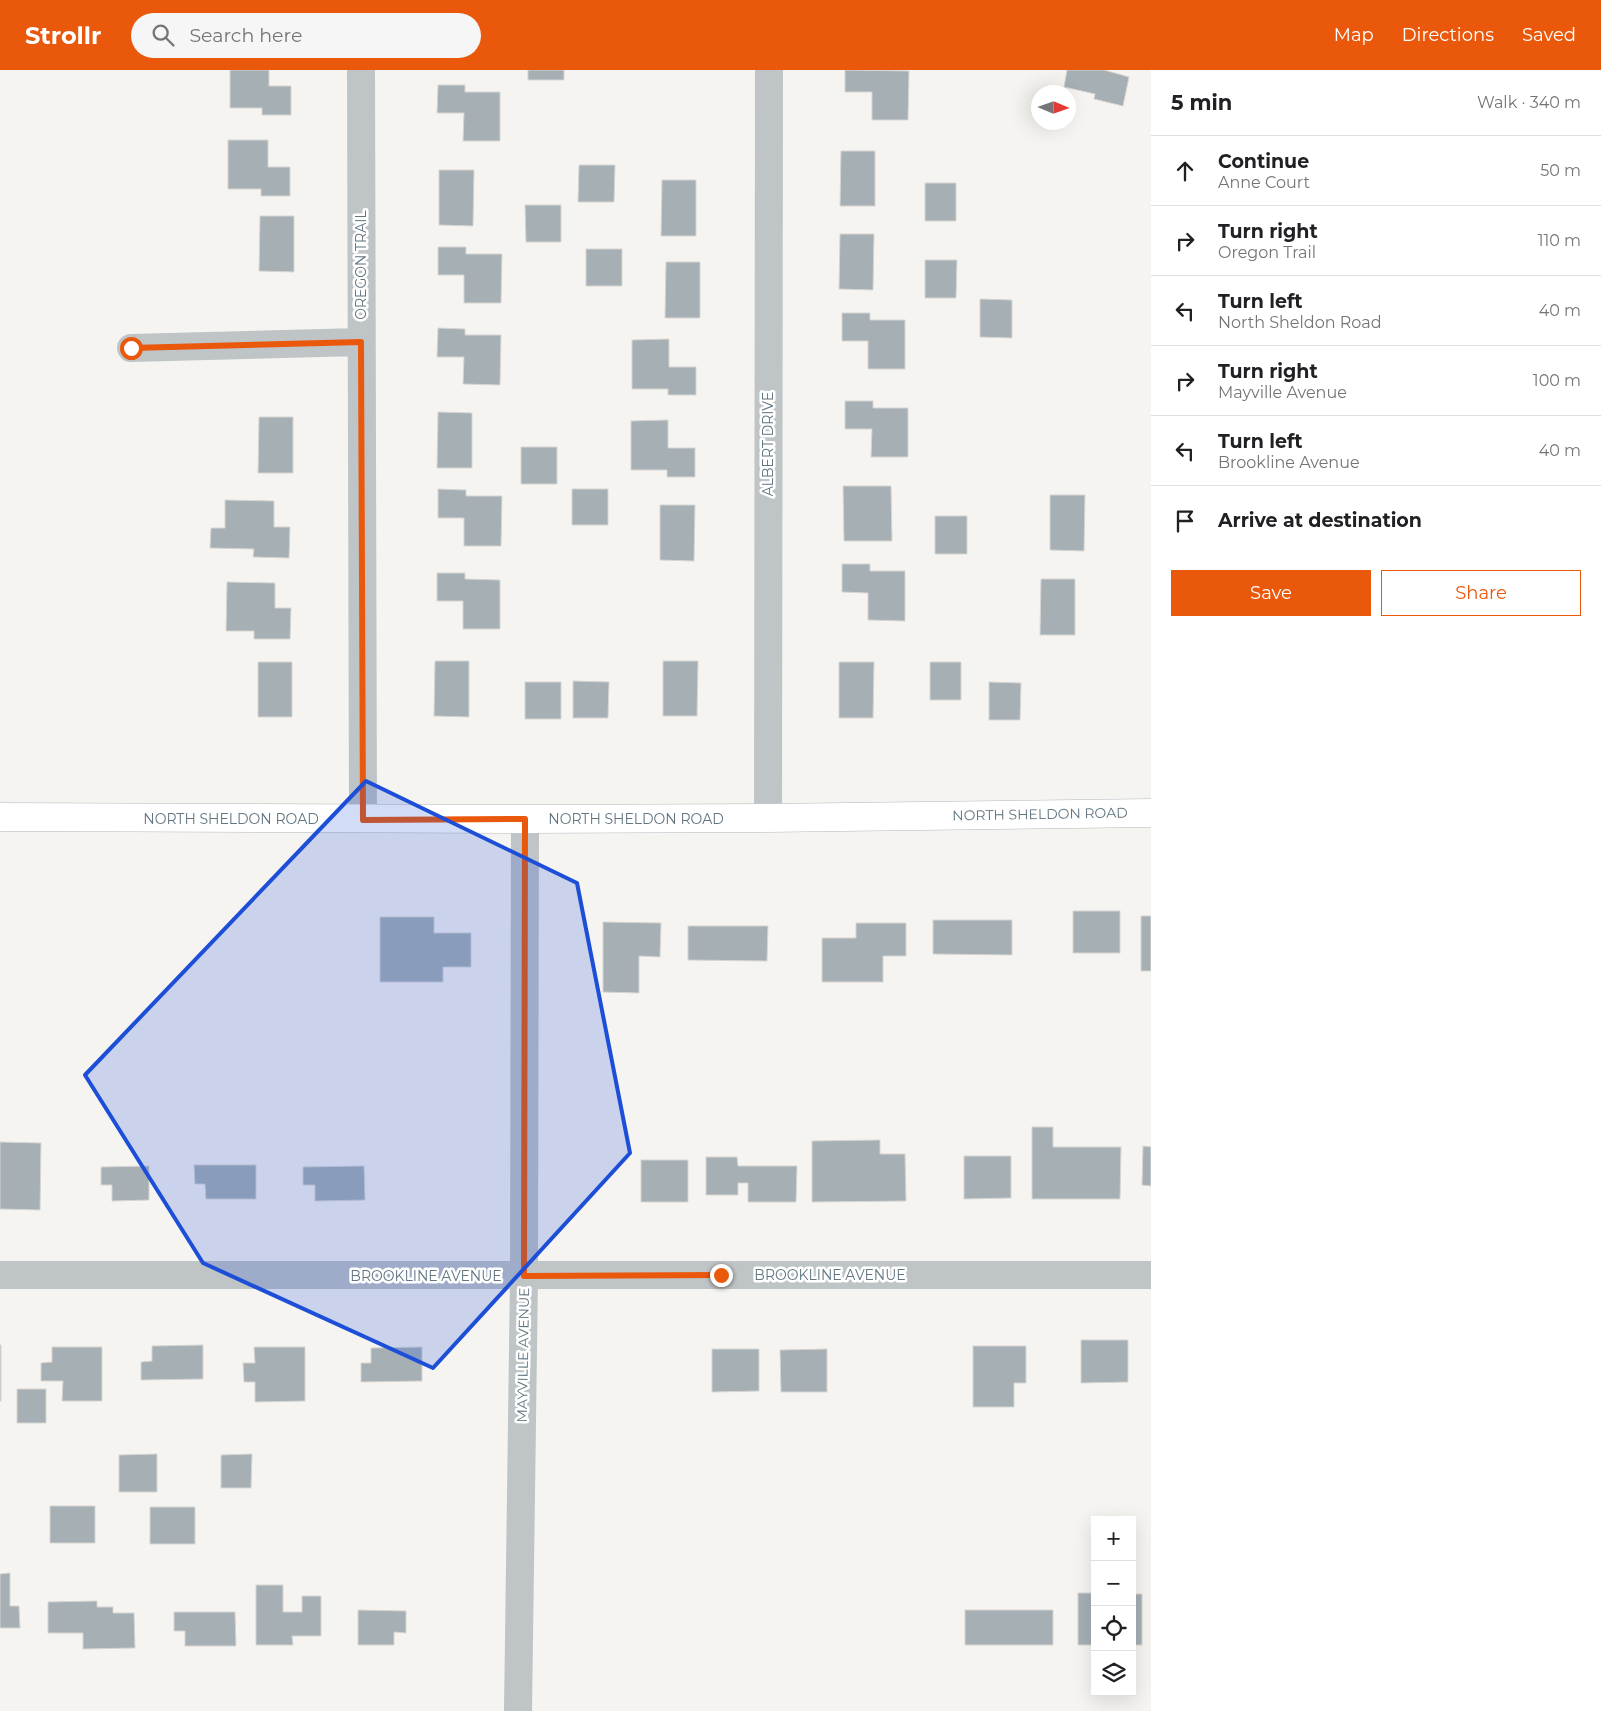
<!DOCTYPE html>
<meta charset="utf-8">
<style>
body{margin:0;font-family:Montserrat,sans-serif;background:#f6f6f6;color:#202124}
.controls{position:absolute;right:15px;bottom:15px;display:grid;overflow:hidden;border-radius:0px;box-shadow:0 5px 20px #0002}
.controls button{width:45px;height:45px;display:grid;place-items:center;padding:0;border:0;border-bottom:1px solid #e0e0e0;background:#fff;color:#202124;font:25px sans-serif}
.compass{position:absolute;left:1031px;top:15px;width:45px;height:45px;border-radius:50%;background:#fff;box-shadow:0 5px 20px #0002;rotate:92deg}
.stop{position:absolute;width:15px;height:15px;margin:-11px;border:4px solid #ea580c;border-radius:50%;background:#fff}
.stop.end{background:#ea580c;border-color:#fff;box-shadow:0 1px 5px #0008}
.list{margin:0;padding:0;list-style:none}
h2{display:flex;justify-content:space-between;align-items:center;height:65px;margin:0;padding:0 20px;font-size:21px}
h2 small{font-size:16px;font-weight:400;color:#757577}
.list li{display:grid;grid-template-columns:32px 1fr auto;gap:15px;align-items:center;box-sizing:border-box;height:70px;padding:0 20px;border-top:1px solid #e0e0e0}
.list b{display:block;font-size:19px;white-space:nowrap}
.list p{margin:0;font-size:16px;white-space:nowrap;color:#757577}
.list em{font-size:16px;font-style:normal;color:#757577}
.actions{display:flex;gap:10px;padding:15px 20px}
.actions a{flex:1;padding:11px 0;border:1px solid #ea580c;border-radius:0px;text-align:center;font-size:18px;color:#ea580c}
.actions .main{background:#ea580c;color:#fff}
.icon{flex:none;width:28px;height:28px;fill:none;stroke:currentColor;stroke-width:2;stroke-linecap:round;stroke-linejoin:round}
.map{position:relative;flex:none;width:1151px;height:1641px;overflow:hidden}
header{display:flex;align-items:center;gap:30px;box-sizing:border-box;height:70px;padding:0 25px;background:#ea580c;color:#fff}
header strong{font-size:24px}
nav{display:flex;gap:28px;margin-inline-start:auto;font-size:18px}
.search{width:350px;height:45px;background:#f6f6f6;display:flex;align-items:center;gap:12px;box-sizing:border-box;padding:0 18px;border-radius:28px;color:#757577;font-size:19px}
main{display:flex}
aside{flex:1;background:#fff}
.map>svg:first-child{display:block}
.building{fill:#a6afb4;stroke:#d6d5d3}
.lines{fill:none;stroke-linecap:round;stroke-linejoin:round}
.secondary-casing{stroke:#b3b9bd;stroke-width:29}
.street{stroke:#bfc4c6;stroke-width:28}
.secondary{stroke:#fff;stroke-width:28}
.route{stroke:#ea580c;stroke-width:6}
.marked{fill:#1d4ed8;fill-opacity:0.2;stroke:#1d4ed8;stroke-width:4;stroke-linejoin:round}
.labels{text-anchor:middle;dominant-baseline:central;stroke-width:5;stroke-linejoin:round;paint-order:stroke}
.street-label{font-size:14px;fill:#627682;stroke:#fff}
</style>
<header>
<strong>Strollr</strong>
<div class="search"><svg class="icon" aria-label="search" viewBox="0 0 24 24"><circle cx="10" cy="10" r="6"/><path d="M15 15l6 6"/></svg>Search here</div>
<nav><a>Map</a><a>Directions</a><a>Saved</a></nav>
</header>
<main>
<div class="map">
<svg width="1151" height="1641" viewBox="0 0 1151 1641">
<rect width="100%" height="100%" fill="#f5f4f0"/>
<path class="building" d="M230,0H269V16H291V45H262V38H230Z
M528,0H564V10H528Z
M845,0L909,1L908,50H872V22H845Z
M1067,0H1104L1129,7L1123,36L1094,29L1095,24L1064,17Z
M438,15H465V22H500V71H463L464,43H437Z
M228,70H268V97H290V126H261V119H228Z
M841,81H875V136H840Z
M579,95H615L614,132H578Z
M439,100H474L473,156L439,155Z
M662,110H696V166H661Z
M925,113H956V151H925Z
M525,135H561V172H526Z
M260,146H294V202L259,201Z
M840,164H874L873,220L839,219Z
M438,177H466V184H502L501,233H464V205H438Z
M586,179H622V216H586Z
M925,190H957L956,228H925Z
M666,192H700V248H665Z
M980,229L1012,230V268L980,267Z
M842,243H870V250H905V299H868V271H842Z
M438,258L465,259V265H501L500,315L463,314L464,287H437Z
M669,269V297H696V325H668V319H632V270Z
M845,331H873V338H908V387H871L872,359H845Z
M438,342L472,343V398H437Z
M259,347H293V403H258Z
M668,350V378H695V407H667V400H631V351Z
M521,377H557V414H521Z
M843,416H891L892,471H844Z
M438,419L466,420V426H502L501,476H464V448H438Z
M572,419H608V455H572Z
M1050,425H1085L1084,481L1050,480Z
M225,430L274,431V457H290L289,488L253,487L254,479L210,478L211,458H225Z
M660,435H695L694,491L660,490Z
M935,446H967V484H935Z
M842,494H870V501H905V551L868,550V523L842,522Z
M437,503H465V509L500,510V559H463V531H437Z
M1041,509H1075V565H1040Z
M227,512L275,513V538H291L290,569H254V561H226Z
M435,591H469V647L434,646Z
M663,591H698L697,646H663Z
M258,592H292V647H258Z
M839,592H874L873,648H839Z
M930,592H961V630H930Z
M573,611L609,612L608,648H573Z
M525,612H561V649H525Z
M989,612L1021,613L1020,650H989Z
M1073,841H1120V883H1073Z
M1141,846H1151V901H1141Z
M380,847H434V863H471V897H443V912H380Z
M933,850H1012V885L933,884Z
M603,852L661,853L660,887L639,886V923L603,922Z
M856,853H906V886H883V912H822V868H856Z
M688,856H768L767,891L688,890Z
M1032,1057H1053V1077H1121L1120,1129H1032Z
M880,1070V1084H905L906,1131L812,1132V1071Z
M0,1072L41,1073L40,1140L0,1139Z
M1143,1076L1151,1077V1116L1142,1115Z
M964,1086H1011V1128L964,1129Z
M706,1087H737L738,1096H797L796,1132H748V1113H738V1125H706Z
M641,1090H688V1132H641Z
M194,1095H256V1129H206L205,1114H195Z
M149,1096V1130L112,1131V1115H101V1097Z
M364,1096L365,1130L315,1131V1115H303V1097Z
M1081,1270H1128V1312L1081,1313Z
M0,1275H1V1331H0Z
M203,1275V1309L141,1310V1292L152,1291V1276Z
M973,1276H1026V1313H1014V1337H973Z
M52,1277H102V1331H62L63,1311H41V1293L52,1292Z
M254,1277H305V1331L255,1332V1312H244L243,1293H255Z
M422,1277V1311L361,1312V1293H371V1278Z
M712,1279H759V1321L712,1322Z
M827,1279V1322H781L780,1280Z
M17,1319H46V1353H17Z
M157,1384V1422H119V1385Z
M252,1384L251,1418H221V1385Z
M50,1436H95V1473H50Z
M150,1437H195V1474H150Z
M10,1503V1536H19L20,1558H0V1504Z
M256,1515H283V1542H302V1526H321V1566H292L293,1575H256Z
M1078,1523H1095V1575H1078Z
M1132,1524H1142V1575H1132Z
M97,1531V1537H113V1543H134L135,1578L83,1579V1563H48V1532Z
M358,1540L406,1541V1563L394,1562V1575H358Z
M965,1540H1053V1575H965Z
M174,1542H235L236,1576H185V1561H174Z"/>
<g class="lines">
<g class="secondary-casing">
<path id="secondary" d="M0,747L525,749L768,748L1151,743"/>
</g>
<path class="street" d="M361,0L363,749
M131,278L361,272
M768,748L769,0
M0,1205H1151
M518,1641L524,1206L525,749"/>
<use href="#secondary" class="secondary"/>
</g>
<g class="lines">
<path class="route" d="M131,278L361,272L363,750L525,749L524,1206L721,1205"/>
</g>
<path class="marked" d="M366,711L577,813L630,1083L433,1298L203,1193L85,1005Z"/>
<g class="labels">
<g class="street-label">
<text transform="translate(361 195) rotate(-90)">OREGON TRAIL</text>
<text transform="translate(768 374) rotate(-90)">ALBERT DRIVE</text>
<text transform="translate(1040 744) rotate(-1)">NORTH SHELDON ROAD</text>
<text x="231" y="749">NORTH SHELDON ROAD</text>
<text x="636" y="749">NORTH SHELDON ROAD</text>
<text x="830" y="1205">BROOKLINE AVENUE</text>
<text x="426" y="1206">BROOKLINE AVENUE</text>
<text transform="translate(523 1285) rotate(-89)">MAYVILLE AVENUE</text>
</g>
</g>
</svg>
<div class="controls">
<button>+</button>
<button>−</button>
<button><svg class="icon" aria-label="locate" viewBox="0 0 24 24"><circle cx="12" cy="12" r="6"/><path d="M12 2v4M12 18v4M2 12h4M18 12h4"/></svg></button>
<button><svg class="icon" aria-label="layers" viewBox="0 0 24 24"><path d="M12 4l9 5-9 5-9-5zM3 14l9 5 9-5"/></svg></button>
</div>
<svg class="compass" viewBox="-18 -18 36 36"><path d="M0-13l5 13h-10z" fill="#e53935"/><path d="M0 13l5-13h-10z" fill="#757577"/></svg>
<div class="stop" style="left:131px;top:278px"></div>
<div class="stop end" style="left:721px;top:1205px"></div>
</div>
<aside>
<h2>5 min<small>Walk · 340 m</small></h2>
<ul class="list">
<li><svg class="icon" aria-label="ahead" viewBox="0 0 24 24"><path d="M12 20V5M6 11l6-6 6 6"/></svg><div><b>Continue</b><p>Anne Court</p></div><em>50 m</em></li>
<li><svg class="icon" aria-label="right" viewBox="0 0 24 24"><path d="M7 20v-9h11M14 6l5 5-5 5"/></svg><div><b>Turn right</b><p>Oregon Trail</p></div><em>110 m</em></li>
<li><svg class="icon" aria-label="left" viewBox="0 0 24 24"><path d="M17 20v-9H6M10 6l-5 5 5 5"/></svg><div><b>Turn left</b><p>North Sheldon Road</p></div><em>40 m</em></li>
<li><svg class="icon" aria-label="right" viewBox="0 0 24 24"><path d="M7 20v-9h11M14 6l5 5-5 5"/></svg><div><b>Turn right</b><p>Mayville Avenue</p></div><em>100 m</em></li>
<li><svg class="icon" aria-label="left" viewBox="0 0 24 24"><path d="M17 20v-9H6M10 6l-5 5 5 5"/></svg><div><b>Turn left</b><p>Brookline Avenue</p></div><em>40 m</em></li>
<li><svg class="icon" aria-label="arrive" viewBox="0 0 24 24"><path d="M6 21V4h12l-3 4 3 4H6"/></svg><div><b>Arrive at destination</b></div></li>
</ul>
<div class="actions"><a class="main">Save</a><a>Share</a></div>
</aside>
</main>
